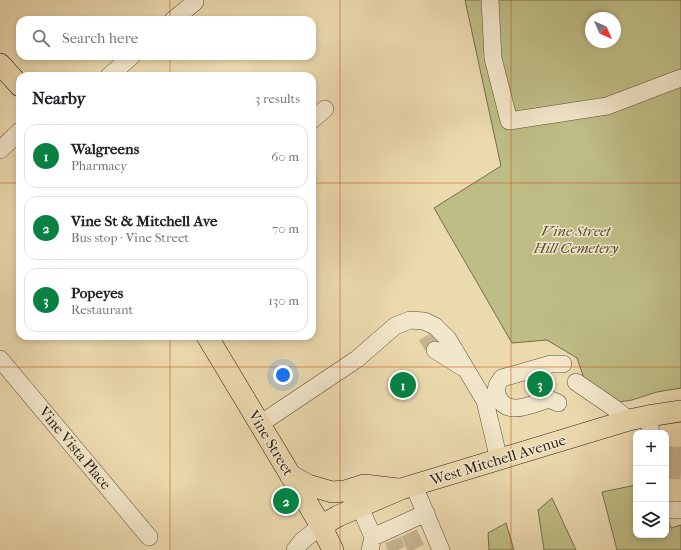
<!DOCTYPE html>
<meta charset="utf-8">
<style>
body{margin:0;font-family:"IM FELL French Canon",serif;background:#f6f6f6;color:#202124}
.controls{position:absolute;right:12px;bottom:12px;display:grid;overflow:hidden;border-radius:8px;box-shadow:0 2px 6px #0003}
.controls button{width:36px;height:36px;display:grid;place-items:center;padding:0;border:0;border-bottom:1px solid #e0e0e0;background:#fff;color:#202124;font:20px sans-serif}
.compass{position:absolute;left:585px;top:12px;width:36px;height:36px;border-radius:50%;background:#fff;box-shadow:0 2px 6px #0003;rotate:135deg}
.you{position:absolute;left:283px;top:375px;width:14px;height:14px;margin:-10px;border:3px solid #fff;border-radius:50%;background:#1a73e8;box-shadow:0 0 0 6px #1a73e833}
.badge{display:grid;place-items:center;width:26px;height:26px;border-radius:50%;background:#0b8043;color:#fff;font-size:13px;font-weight:700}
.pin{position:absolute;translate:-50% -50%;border:2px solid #fff;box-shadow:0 1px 4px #0006}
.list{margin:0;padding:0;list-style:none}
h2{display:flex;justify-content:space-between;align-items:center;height:52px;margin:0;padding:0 16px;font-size:17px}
h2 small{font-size:13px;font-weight:400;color:#757577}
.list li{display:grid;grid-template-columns:26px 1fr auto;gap:12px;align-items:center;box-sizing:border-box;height:64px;margin:0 8px 8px;padding:0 8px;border:1px solid #e0e0e0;border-radius:12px}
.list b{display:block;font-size:15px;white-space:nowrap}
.list p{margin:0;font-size:13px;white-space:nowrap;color:#757577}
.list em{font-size:13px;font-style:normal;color:#757577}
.icon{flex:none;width:22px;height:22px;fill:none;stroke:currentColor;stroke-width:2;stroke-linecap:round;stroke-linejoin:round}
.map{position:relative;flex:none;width:681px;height:550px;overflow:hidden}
.search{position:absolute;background:#fff;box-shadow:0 2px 6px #0003;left:16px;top:16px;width:300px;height:44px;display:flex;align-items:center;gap:10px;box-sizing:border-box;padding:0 14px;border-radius:12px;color:#757577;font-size:15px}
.panel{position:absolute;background:#fff;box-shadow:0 2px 6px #0003;left:16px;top:72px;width:300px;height:268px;border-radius:12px}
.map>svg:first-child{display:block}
.green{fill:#bfbd86;stroke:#746e4d;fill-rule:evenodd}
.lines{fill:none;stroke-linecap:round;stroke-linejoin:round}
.minor-tunnel{stroke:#c5b490;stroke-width:17;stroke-dasharray:17 8;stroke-linecap:butt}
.minor-casing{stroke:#5a4d3b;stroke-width:18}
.major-casing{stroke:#291e14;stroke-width:22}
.minor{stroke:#f3e7cb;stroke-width:17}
.major{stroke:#ecdaaf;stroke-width:21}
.grid{fill:none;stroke:#cb500d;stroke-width:1;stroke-opacity:0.55}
.labels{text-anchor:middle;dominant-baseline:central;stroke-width:3;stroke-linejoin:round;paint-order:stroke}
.park-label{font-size:15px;font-style:italic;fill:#564e36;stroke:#f3e7cb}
.street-label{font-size:15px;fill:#291e14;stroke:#f3e7cb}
</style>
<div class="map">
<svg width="681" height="550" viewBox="0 0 681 550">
<rect width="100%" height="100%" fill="#ecdaaf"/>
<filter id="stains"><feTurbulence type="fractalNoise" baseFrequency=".005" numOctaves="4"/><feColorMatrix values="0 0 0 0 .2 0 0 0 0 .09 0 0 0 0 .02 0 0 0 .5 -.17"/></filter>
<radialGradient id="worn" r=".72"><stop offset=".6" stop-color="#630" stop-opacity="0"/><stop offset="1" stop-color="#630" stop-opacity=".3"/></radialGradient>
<path class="green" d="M465,0H681V388L657,392L632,400L619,402L586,384L577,358L547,340L512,343L434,208L501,166ZM591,18H615V42H591Z
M636,485V535H666V515L671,528L681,525V550H617L602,492Z
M552,498L576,550H544L538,510Z
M506,523L514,550H489L488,533Z"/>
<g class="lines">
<path class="minor-tunnel" d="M426,336L435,350
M666,455H681
M666,470L681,471
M409,533L417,550
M393,540L397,550"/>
<g class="minor-casing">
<path id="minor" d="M490,0L493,58L509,121L607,106L681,78
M173,20L195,2
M109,76L132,56
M312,120L325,109
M0,150L20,131
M435,350L462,367
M0,359L149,537
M576,382L614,408L629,420
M558,403L549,399C532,404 505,419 497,394C495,387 498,383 502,378L551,364H563
M648,416L651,433
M260,424L357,359L395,326L410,320L424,321L435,326L448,339L485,401L499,460
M414,486L441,550
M360,507L373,537L370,550
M666,510H681
M373,537L426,513
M295,550L302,541L321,526"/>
</g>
<g class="major-casing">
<path id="major" d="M0,64L20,86
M207,336L321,526L333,550
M290,475L308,485L332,492L345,491L364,485L398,489
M321,526L338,516L401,489L629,420L648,416L681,411"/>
</g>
<use href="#minor" class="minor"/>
<use href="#major" class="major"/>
</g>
<path class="grid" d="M170,0V20M340,0V550M511,0V550M170,56V76M0,183H20M312,183H681M170,336V550M0,367H681"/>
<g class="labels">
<g class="park-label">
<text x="576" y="231">Vine Street<tspan x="576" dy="17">Hill Cemetery</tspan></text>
</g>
<g class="street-label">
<text transform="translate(271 443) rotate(59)">Vine Street</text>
<text transform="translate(75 448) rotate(50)">Vine Vista Place</text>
<text transform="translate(498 460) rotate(-17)">West Mitchell Avenue</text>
</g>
</g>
<rect width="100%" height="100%" filter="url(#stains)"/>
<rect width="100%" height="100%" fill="url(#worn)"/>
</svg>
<div class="controls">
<button>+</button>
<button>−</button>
<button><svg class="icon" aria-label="layers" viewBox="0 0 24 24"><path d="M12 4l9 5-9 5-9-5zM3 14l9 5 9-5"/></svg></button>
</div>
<svg class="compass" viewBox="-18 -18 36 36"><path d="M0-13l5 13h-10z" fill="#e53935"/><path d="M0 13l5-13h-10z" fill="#757577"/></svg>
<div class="you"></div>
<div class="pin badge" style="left:403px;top:385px">1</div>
<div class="pin badge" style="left:286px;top:501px">2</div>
<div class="pin badge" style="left:540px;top:384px">3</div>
<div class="search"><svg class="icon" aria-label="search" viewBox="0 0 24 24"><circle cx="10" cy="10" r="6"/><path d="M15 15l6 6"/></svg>Search here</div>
<section class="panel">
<h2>Nearby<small>3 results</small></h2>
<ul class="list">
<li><span class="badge">1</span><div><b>Walgreens</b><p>Pharmacy</p></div><em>60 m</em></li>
<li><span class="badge">2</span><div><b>Vine St &amp; Mitchell Ave</b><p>Bus stop · Vine Street</p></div><em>70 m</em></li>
<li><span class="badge">3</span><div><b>Popeyes</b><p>Restaurant</p></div><em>130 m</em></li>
</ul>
</section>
</div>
